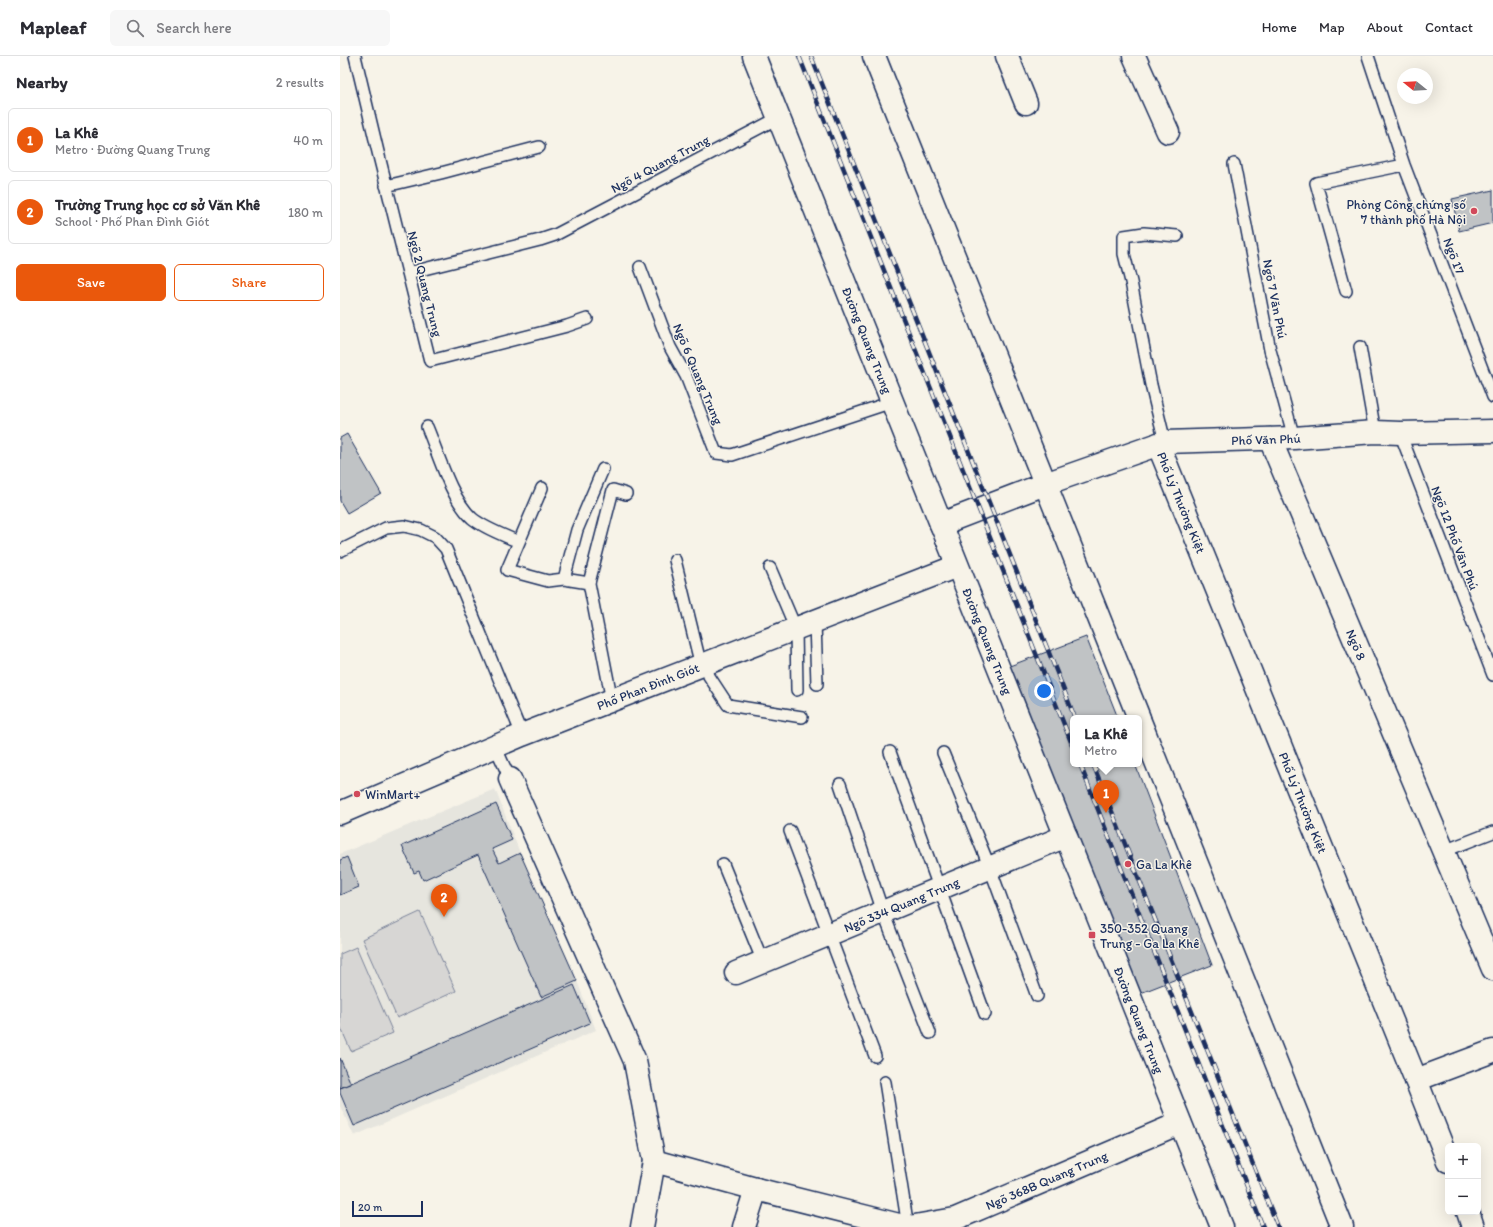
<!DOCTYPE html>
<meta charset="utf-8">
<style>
body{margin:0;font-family:Itim,sans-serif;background:#f7f7f7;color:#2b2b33}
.controls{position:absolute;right:12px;bottom:12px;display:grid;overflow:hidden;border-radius:6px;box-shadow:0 4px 16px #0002}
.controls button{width:36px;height:36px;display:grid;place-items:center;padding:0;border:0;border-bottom:1px solid #e1e1e2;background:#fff;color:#2b2b33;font:20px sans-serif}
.compass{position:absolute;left:1057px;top:12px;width:36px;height:36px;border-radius:50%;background:#fff;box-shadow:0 4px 16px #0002;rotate:288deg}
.scale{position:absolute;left:12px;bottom:10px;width:71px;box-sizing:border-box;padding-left:4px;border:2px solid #1b2f5e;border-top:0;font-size:11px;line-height:14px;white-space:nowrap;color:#1b2f5e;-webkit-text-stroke:3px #f7f3e8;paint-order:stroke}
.you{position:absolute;left:704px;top:635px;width:14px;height:14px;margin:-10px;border:3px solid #fff;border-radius:50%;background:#1a73e8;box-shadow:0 0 0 6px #1a73e833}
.badge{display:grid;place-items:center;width:26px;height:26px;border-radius:50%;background:#ea580c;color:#fff;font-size:13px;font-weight:700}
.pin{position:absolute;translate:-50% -33px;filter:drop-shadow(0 1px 2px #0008)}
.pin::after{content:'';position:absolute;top:21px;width:14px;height:12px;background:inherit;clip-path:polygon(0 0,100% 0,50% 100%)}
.popup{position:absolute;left:730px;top:659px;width:72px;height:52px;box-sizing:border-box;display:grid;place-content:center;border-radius:6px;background:#fff;filter:drop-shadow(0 1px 3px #0005);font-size:13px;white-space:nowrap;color:#7c7c81}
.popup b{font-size:15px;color:#2b2b33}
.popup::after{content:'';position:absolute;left:50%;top:100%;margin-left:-8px;border:8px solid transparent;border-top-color:#fff}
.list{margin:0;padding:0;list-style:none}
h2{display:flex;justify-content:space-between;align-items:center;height:52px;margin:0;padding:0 16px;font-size:17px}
h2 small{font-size:13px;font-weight:400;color:#7c7c81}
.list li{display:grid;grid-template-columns:26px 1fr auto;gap:12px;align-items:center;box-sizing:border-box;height:64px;margin:0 8px 8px;padding:0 8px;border:1px solid #e1e1e2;border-radius:6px}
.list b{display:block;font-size:15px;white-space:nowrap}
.list p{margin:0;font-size:13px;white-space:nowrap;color:#7c7c81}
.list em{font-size:13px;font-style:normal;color:#7c7c81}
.actions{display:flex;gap:8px;padding:12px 16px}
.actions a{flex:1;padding:9px 0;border:1px solid #ea580c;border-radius:6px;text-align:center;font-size:14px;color:#ea580c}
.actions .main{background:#ea580c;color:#fff}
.icon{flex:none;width:22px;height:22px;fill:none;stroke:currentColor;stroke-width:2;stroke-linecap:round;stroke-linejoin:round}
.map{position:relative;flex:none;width:1153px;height:1171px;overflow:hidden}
header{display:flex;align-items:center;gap:24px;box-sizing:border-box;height:56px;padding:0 20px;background:#fff;border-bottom:1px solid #e1e1e2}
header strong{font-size:19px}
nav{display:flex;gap:22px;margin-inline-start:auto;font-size:14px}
.search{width:280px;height:36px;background:#f7f7f7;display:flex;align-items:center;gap:10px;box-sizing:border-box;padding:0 14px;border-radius:6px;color:#7c7c81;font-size:15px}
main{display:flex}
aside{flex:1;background:#fff}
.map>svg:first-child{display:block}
.built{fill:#e6e5de}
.green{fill:#d7d6d4;stroke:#798299}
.building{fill:#c0c3c5;stroke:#1b2f5e}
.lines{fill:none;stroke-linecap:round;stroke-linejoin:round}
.lane-casing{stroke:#1b2f5e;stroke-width:14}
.street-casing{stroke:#1b2f5e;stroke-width:25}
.highway-casing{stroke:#1b2f5e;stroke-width:25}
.lane{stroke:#f7f3e8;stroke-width:11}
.street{stroke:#f7f3e8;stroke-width:22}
.highway{stroke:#f7f3e8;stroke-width:22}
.rail-casing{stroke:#1b2f5e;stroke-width:4.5}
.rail{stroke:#f7f3e8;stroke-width:3;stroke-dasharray:9;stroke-linecap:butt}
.poi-dot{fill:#d1495b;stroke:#f7f3e8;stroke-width:1.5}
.labels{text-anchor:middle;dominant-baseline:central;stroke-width:3;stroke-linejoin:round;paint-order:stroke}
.street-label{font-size:13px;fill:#1b2f5e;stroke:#f7f3e8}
.poi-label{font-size:13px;fill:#1b2f5e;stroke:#f7f3e8;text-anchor:start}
</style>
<header>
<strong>Mapleaf</strong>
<div class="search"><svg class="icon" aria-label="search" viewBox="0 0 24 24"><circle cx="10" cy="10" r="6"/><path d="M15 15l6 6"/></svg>Search here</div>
<nav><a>Home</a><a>Map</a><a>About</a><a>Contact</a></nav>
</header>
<main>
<aside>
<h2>Nearby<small>2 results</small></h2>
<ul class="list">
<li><span class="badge">1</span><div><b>La Khê</b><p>Metro · Đường Quang Trung</p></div><em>40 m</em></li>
<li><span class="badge">2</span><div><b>Trường Trung học cơ sở Văn Khê</b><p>School · Phố Phan Đình Giót</p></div><em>180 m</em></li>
</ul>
<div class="actions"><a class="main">Save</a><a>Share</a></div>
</aside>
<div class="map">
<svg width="1153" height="1171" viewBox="0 0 1153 1171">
<rect width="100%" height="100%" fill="#f7f3e8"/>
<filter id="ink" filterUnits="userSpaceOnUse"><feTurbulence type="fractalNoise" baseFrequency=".025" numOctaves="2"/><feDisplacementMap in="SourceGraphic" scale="8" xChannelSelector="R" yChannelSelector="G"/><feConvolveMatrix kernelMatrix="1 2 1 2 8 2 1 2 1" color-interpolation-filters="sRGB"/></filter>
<g filter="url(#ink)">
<path class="built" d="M155,733L180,797L237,925L256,974L14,1080L0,1050V798Z"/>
<path class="green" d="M80,856L116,935L57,962L22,883Z
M16,891L53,977L11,995L0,970V898Z"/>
<path class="building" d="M1153,134V167L1119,175L1112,143Z
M7,378L41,437L7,457L0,445V382Z
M746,581L778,662H733V708H795L872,909L793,940L667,611Z
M156,748L172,784L152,793L159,807L180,797L237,925L201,941L138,799L83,824L79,815L74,817L62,790Z
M7,801L19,831L0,839V804Z
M234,929L250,967L14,1070L0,1037V1032Z
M0,1002L11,1028L0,1032Z"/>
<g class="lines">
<g class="lane-casing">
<path id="lane" d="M15,0L38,96L90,305L227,270L247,263
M1028,0L1064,109L1153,341
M894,108L930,294L954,382
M46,130L101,117L199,91
M300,211L330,291L346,320L376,397L392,399L552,346
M68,217L200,184L215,179L438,62
M1006,235L976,127L1064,109
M1020,291L1035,376
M87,371C98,397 111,443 132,462C145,473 164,479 179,486
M1060,377L1153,619
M825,386L811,329L791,226L784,198V180L804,177L837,180
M202,432L167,514L208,525L224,523L249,527L272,645
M0,495L46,472L64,470L81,474L95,481L106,493L182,679
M335,504L361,610
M430,512L456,573L457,634
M224,523L237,474L263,413
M249,527L273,434L286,438
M475,566L477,628
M366,608L369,620L388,649L462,661
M155,690L170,723
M550,696L645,958
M603,697L650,812L697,940
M500,728L543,856L590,977
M450,775L535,1000
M1104,795L1153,776
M383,808L423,906
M545,1026L568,1171"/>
</g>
<g class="street-casing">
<g id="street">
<path d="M667,0L686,47"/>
<path d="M794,0L828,76"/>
<path id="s1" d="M930,383L1153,913"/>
<path id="s2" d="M818,388L1076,1024L1108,1105"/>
<path id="s3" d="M705,428L825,386L954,382L1035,376L1060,377L1153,375"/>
<path d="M170,723L295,1005L314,1105L302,1171"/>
<path id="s4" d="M0,757L182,679L617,510"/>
<path id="s5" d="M396,917L726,780"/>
<path d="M1076,1024L1153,995"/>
<path d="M314,1105L416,1133L567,1171"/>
<path d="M1128,1156L1133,1171"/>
<path d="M404,1171L416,1133"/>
<path id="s6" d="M569,1171L615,1163L840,1067"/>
</g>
</g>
<g class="highway-casing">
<g id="highway">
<path id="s7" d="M414,0L882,1171"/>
<path d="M534,0L799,662"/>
<path d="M601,468L705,428"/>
<path d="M799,663L1002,1171"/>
</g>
</g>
<use href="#lane" class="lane"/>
<use href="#street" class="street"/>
<use href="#highway" class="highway"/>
<g class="rail-casing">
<path id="rail" d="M459,0L733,691
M471,0L735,662
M740,708L923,1171
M753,708L938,1171"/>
</g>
<use href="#rail" class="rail"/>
</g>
</g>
<g class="poi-dot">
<circle cx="1134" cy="155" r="4"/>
<circle cx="17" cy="738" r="4"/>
<circle cx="788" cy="808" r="4"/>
<rect x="748" y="875" width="8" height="8" rx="2"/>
</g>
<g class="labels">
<g class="street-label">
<text transform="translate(320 108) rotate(-28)">Ngõ 4 Quang Trung</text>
<text transform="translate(1114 200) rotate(69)">Ngõ 17</text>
<text transform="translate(85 228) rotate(76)">Ngõ 2 Quang Trung</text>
<text transform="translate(935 243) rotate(79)">Ngõ 7 Văn Phú</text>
<text stroke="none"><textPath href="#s7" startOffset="306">Đường Quang Trung</textPath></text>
<text transform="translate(358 318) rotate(67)">Ngõ 6 Quang Trung</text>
<text stroke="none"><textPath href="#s3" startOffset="228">Phố Văn Phú</textPath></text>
<text stroke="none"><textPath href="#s2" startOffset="63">Phố Lý Thường Kiệt</textPath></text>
<text transform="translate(1115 482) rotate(69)">Ngõ 12 Phố Văn Phú</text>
<text stroke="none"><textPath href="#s7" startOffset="630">Đường Quang Trung</textPath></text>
<text stroke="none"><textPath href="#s1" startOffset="223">Ngõ 8</textPath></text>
<text stroke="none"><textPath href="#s4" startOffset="333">Phố Phan Đình Giót</textPath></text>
<text stroke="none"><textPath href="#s2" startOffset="387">Phố Lý Thường Kiệt</textPath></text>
<text stroke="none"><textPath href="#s5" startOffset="179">Ngõ 334 Quang Trung</textPath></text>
<text stroke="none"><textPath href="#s7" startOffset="1038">Đường Quang Trung</textPath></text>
<text stroke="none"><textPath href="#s6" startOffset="146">Ngõ 368B Quang Trung</textPath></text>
</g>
<g class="poi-label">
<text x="1126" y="148" text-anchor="end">Phòng Công chứng số<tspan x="1126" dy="15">7 thành phố Hà Nội</tspan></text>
<text x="25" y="738">WinMart+</text>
<text x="796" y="808">Ga La Khê</text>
<text x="760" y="872">350-352 Quang<tspan x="760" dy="15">Trung - Ga La Khê</tspan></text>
</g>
</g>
</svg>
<div class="controls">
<button>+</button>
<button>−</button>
</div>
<svg class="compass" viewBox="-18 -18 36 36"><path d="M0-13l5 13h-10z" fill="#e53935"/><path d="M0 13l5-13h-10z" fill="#7c7c81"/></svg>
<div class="scale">20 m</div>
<div class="you"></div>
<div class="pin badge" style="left:766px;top:757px">1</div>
<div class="popup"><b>La Khê</b>Metro</div>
<div class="pin badge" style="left:104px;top:861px">2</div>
</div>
</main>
